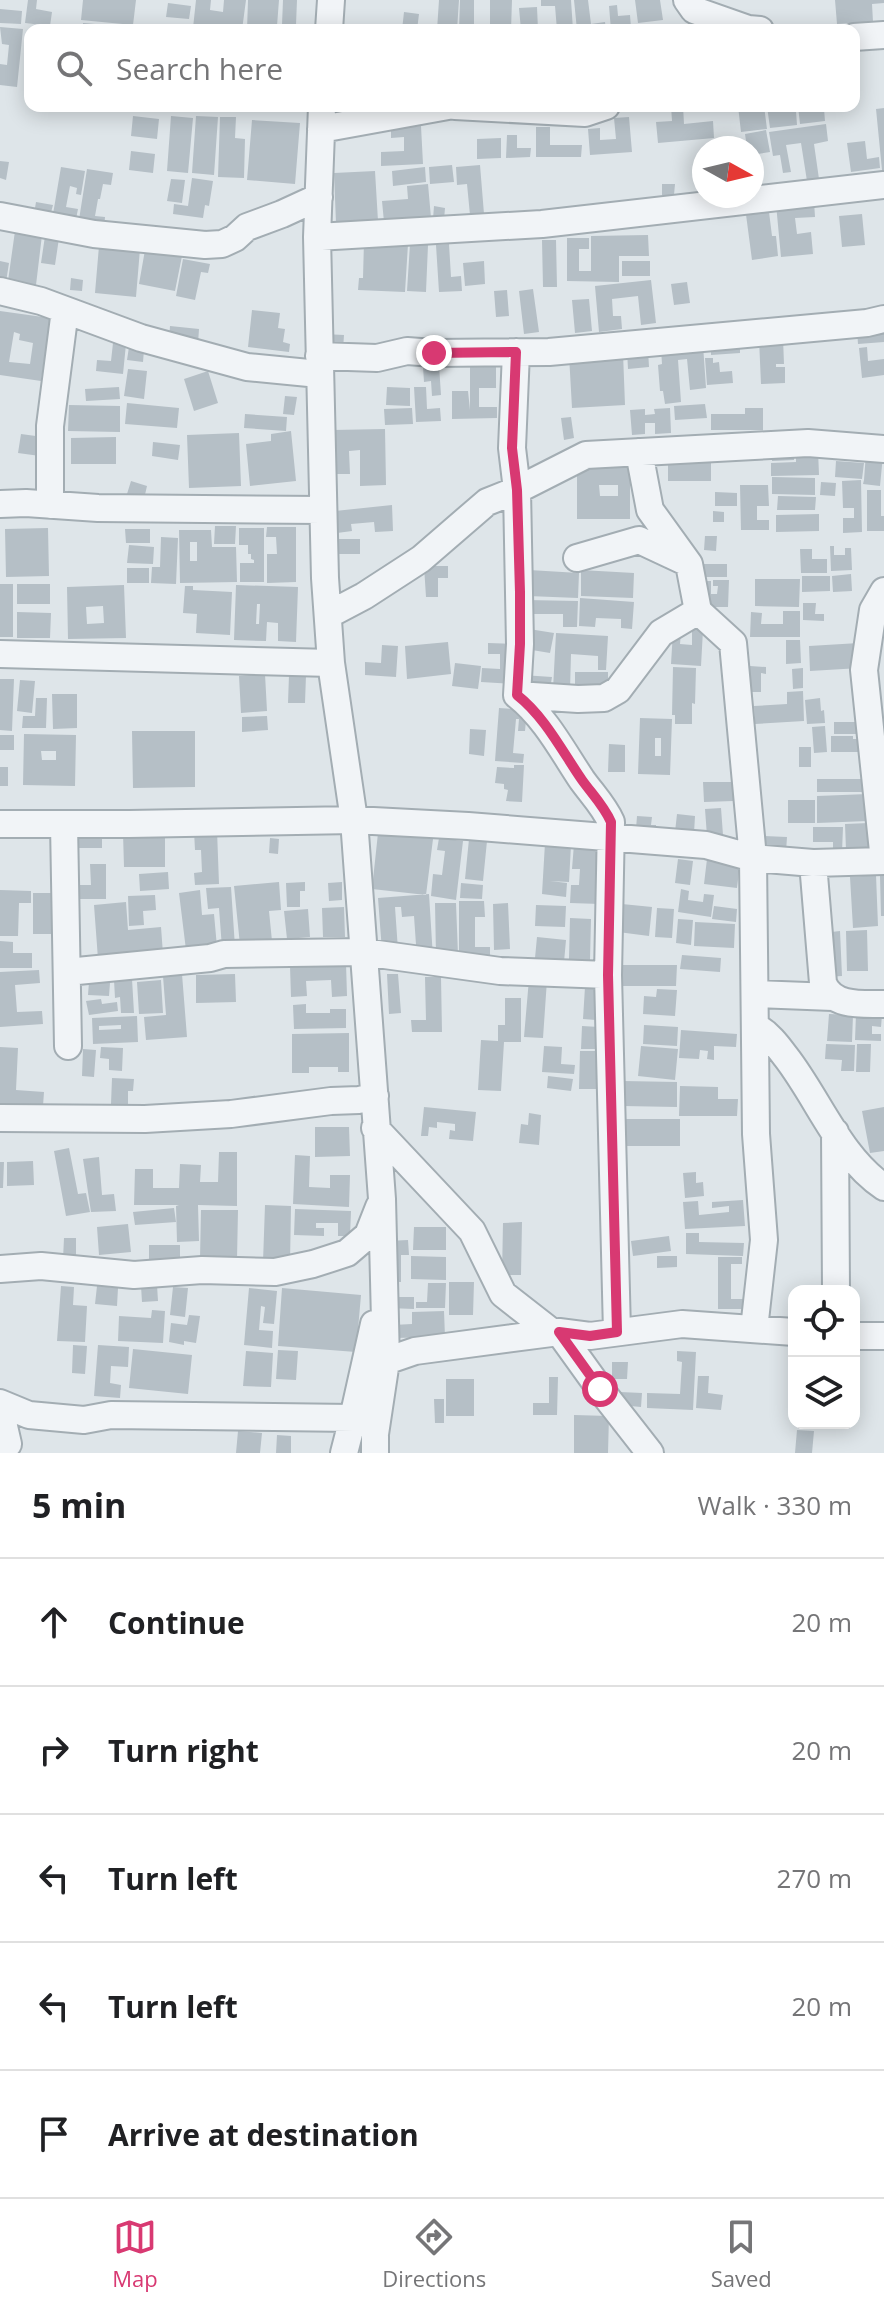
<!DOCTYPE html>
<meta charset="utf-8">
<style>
body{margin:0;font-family:"Open Sans",sans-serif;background:#f6f6f6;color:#202124}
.controls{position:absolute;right:24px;bottom:24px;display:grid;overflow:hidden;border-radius:16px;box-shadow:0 4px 20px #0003}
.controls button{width:72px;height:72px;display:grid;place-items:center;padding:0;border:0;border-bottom:2px solid #e0e0e0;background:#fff;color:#202124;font:40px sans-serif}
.compass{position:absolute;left:692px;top:136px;width:72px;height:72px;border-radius:50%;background:#fff;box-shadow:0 4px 20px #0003;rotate:98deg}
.stop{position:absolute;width:24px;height:24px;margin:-18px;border:6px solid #d83972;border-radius:50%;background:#fff}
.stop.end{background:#d83972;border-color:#fff;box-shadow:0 2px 8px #0008}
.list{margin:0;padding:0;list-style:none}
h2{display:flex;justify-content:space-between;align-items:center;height:104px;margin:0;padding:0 32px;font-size:34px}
h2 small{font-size:26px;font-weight:400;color:#757577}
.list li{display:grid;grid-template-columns:52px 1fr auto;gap:24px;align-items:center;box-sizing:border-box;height:128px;padding:0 32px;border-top:2px solid #e0e0e0}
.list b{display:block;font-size:30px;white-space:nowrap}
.list em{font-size:26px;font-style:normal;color:#757577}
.icon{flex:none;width:44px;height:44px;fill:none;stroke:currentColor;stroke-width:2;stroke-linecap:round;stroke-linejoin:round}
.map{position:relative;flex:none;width:884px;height:1453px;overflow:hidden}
.search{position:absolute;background:#fff;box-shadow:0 4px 20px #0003;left:24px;right:24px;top:24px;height:88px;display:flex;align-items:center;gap:20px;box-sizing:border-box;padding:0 28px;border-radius:16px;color:#757577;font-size:30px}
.sheet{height:744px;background:#fff}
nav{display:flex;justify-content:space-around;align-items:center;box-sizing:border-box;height:112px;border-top:2px solid #e0e0e0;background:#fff;font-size:22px;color:#757577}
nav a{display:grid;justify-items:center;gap:4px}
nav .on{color:#d83972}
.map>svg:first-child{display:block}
.building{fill:#b5bfc6;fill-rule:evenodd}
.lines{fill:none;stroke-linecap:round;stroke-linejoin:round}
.minor-casing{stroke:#a3adb3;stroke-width:30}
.minor{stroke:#f1f4f7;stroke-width:26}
.route{stroke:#d83972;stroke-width:10}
</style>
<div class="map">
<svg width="884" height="1453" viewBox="0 0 884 1453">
<rect width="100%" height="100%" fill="#dee5e9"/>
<path class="building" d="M28,0H37L36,9L52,12L50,26L25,23Z
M83,0H136L133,25L81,20Z
M196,0H211L210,10L223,12L224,0H246L242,30L193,28Z
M248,0H279L277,26L298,27V30H247Z
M283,0H297L296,25H282Z
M439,0H459L457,30H437Z
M460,0H474V30H459Z
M490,0H512L511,30H490Z
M541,0H571L573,30H557L555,6H541Z
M574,0H588L591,24L605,22L606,30H577Z
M635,0H660L663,20L638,23Z
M835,0H884V3L872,4L873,22L837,24Z
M168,3L191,6L189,19L166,17Z
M617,5L618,16L630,15L631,28L611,30L609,6Z
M537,7L538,30H521L519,8Z
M0,9L22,11L21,24L0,23Z
M404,12L419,14L417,30H402Z
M83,23L95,24V30H83Z
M0,27L23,29L17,87L0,85V64L7,65L9,45L2,44Z
M671,106H683L684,124L713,121L714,138L658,143L656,122L672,121Z
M738,106H764L767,129L741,132Z
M767,106H780L781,112L796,111L797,125L770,128Z
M798,106H809V110L824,109L825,121L800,124Z
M884,108V170H882L876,109Z
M133,116L159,119L157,139L131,136Z
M171,116L193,118L188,173L167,171Z
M196,116L218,117L214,175L192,173Z
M220,117H236L235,138L245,139L244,178L218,177Z
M629,117L632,152L590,155L588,129L600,128V140L616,139L614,118Z
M252,120L300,123L295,184L247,180Z
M826,124L828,141L814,144L819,179L807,181L801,143L786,145L791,172L783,173L780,155L773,156L769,132Z
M421,126L423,164L381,166V152L404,151V137L391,138V128Z
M536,127H550V145H582L581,157H536Z
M766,130L770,152L752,155V148H747L745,134Z
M507,135H517V148H531L530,157L506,158Z
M501,138V158L477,159V139Z
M865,141L867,159L879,157L880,168L851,172L847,143Z
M131,151L155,154L153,173L129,170Z
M0,161L9,162L6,180L0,178Z
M452,165L454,182L430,184L429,167Z
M480,165L484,214L470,215L467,184L457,185L456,167Z
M61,167L85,171L81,195L76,194L77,188L70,186L66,207L78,209L75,224L52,220Z
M425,167L426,182L393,186L392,171Z
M87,169L113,173L111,185L103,184L100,199H98L95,216L105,217L104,229L78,226Z
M375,171L378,221L336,223L334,173Z
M192,178L213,181L209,206L205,205L203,218L173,214L174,204L188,206Z
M171,179L185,180L182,203L167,201Z
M428,184L431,218L384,222L382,201L408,199L407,186Z
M662,184H675L674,195H662Z
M814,201L815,217L795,218L797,234L811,232L813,254L781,257L776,204Z
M36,202L53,205L50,216L34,214Z
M768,204L772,236H776L778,256L752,260L745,207Z
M434,206L445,208L444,220L433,219Z
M862,214L865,245L842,247L839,216Z
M15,231L42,235L36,285L8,281Z
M648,235L649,256H619V282L567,281V238H589V249H579V271H591V236Z
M45,236L59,238L55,265L41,263Z
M542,240H556L557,287H543Z
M364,241L408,244L405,292L358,290L359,278H363Z
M410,244L428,245L426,292L407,291Z
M449,244L451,277L461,276L462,291L439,292L436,245Z
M99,246L140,249L136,297L95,293Z
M145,250L182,256L175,291L139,284Z
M183,259L210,264L208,273L201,272L195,300L176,296Z
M0,261L9,263L6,282L0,280Z
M484,261L485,284L465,286L463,263Z
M622,261H650V276H622Z
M71,278L83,280L82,291L70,290Z
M651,280L656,323L641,325L638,296L612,299L613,316H621L622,329L599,332L595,286Z
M687,282L690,303L674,305L671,284Z
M533,289L539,332L524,334L519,291Z
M507,290L509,316L496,317L494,291Z
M589,299L592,331L575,333L572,300Z
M252,310L280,313L278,328L285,329L283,342L290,344L289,352L248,347Z
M0,311L50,318L41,381L0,375ZM14,332L20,334L19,340L33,343L30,364L9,362Z
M170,326L199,329L198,344L169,340Z
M884,328V342L858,344L857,331Z
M324,334L344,335L343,350L322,349Z
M783,338L784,364H776V367H785V383L761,384L759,339Z
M740,341V353L711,355V342Z
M113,343L126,344L123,374L96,371L97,360L111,361Z
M703,345L706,388L690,390L687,359L678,360L681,402L665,404L663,391H660L658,365L662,364L661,349Z
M129,347L144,350L143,362L127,360Z
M867,347L868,361L884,359V375L862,378L859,348Z
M648,350L649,367L628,369L627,351Z
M623,353L625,405L572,408L569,355Z
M705,358H713V363L719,362L720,372L732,371L733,383L707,385Z
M470,362L496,363V388H479V407H497V418L452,419V391H468L470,410Z
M439,365L441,395L432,396L431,381L424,382L423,367Z
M128,369L147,371L144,399L124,396Z
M208,371L218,403L194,411L184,379Z
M119,387L120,399L86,401L85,389Z
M387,387L410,388V406L386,405Z
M414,387H426L427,409L440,408L441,421L416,422Z
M285,396L297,397L294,415L283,414Z
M127,403L179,408L177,428L125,424Z
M705,404L707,418L675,420L674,406Z
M69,405L120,406V432L68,431Z
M412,408L413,424L385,425L384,409Z
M670,408L671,433L655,434V423H645V434L632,435L630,410L645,409V415L655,414L654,409Z
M745,408H763V430H711V414H745Z
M245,414L287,417L286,431L244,428Z
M571,417L574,438L564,440L561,418Z
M385,429L386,485L360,486V450L349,451L350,474H335L333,430Z
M291,431L296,481L250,486L246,444L271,441V434Z
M239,433L241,486L189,488L187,435Z
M21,434L43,437L40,456L18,453Z
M116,437V464H71V438Z
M153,442L180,445L178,460L152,456Z
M772,449H794V460L772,461Z
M796,450H818L819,475L771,476V463L796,462Z
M866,453L883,455L880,486L863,484L864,480H869H864Z
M668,456H711V481H668Z
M836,461L864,463L862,479L835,477Z
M577,464H630V519H577ZM599,485H618V496H600Z
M772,477L815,478V495L772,494Z
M861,480L862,532L843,533V518H854V508H843L842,481Z
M131,481L147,486L144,499L127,494Z
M821,482L836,483L835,496L820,495Z
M740,485H768L769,506H757V520H769V530H741Z
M867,490H881V516H884V531H867Z
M715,492L737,493V506H715Z
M778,496L816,497L815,510H777Z
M392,505L393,531L375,532L374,522L351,524L352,531L337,533L335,511Z
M713,511L724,512V522H713Z
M819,514V531L776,532V515Z
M215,526H236L235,544H214Z
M267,527H296V582L267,583V554H277L276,537H266Z
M48,528L49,576L6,577L5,529Z
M239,528H264V582H240V563H254V560L251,559V554H248V545H239Z
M125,529H150V543H126Z
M179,530H211L212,547H236L237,582L180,583ZM190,542H197V561H190Z
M705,536H717L716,551L704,550Z
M161,537L178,538L176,584L151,583L152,567H160Z
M334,539H360V554H335Z
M129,545L154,547L153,564L127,563Z
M830,546H834V555H845V548H851L852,570L831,571Z
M800,549H812V559H827V573H801Z
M702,564H727V577H702Z
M424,566H448V578H438V597H426Z
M127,568H149V583H127Z
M529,570L579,573L578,598L528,596Z
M581,570L634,573L633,598L581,596Z
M851,574L852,591L833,592L832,576Z
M802,576H830V591L802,592Z
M755,579H800L799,607L755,606Z
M713,580H729L728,607H703V581H711V594H717L718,586H713Z
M0,584H13V637H0Z
M17,584H50V604H17Z
M124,585L126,638L68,639L67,587ZM103,606L104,623L87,624L86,607Z
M236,585L298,587L296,642L278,641V623L267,622L266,641L234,640ZM257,604H260L259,624H256Z
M185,586H193V590L232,592L230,635L196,633L197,614L183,613Z
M580,598L634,602L632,629L621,628V619L596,618L595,627L579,626Z
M526,600L578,601L577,627H563V614H526Z
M803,603H816L815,614H824V621L803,620Z
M783,611H800V637H750L751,612L762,613L761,624H783Z
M17,612L51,613L50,638H17Z
M529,629L554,633L550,653L526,649Z
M692,630H703L701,666L671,664L673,631L681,632L680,644L692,645Z
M556,633L608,636L606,670H598V656L571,654L570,690L553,689Z
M786,640H800L801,663L786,664Z
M448,642L451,674L407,679L405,646Z
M488,643L514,644L512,684L481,682L482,668L500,669V654H488Z
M859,643L860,668L810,671L809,646Z
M382,645L398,646L396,677L365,675V662L381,663Z
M455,663L481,666L478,689L452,686Z
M750,666L766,667V674L761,673V692H749Z
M673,667L696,668L695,704L692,703V724H675V715H672Z
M803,668V688L793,689L792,669Z
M575,672H608V688L575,687Z
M265,674L267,711L241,713L239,676Z
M289,675H306L305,703H288Z
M522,675L552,677L550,689L522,687Z
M0,679H14L12,731L0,730Z
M20,680L35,681L32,713L17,711Z
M803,691L804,721L755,724L754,706L787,704V692Z
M52,694H77V728L53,729Z
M36,698H47L46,728H22L23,716H35Z
M820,698L821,711L824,710L825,723L807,724L805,700Z
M499,708L527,710L525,731H518L519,719H516L513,753L524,754L523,763L495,761Z
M267,716L268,730L242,732V717Z
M640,718L672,719L670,775L638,774ZM655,738H661V756H655Z
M834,722H862L861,734H834Z
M825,726L827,752L814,753L812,727Z
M470,729L486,730L484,756L469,754Z
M132,731H195V787L133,788Z
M24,734L76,735L75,786L23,785ZM41,751H56V760H42Z
M0,735H14V750H0Z
M831,736H853V739H863V752H831Z
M609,744L625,745V772H608Z
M799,747H811V767H799Z
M514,765H524L522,802L506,801L508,790L504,789V784L495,783L497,767L514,768Z
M0,767H8V786H0Z
M817,779H867V792H817Z
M703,782H733V801L704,802Z
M868,794V821L817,823V796Z
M788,800H815V823H788Z
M721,808L723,835L707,836L705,809Z
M677,814L695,816L694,833L675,832Z
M637,816L652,817L651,825H656V830L636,829Z
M869,823L870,850H846L845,824Z
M813,827H843L842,852H833V842H813Z
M217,830L219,884L195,885L194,873L202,872L201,850H195L194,831Z
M123,833H165V867H124Z
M378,833L433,839L426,895L372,889Z
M79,834H102V848H79Z
M764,836L787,837L786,852L763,851Z
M270,838L279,839L278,854L269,853Z
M439,838L463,841L456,900L431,896L433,874L442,875L445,851L437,850Z
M469,839L487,841L483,881L465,879Z
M545,843L571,845L569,882L550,881L567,883L566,897L542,894Z
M574,844L603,846L600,904L570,903L571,885H579L580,869H572Z
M678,859L693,861L690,885L675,883Z
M707,859L740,863L737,888L704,884Z
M90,864H106V899H76V885H91Z
M168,872L169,889L140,891L139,874Z
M876,875L878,926L853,928L850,877Z
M880,876H884V916H881Z
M279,882L281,910L269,911L272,941L240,945L234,886Z
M305,882V891H300V907H287L286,883Z
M342,882V900L329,901L328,883Z
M461,883L483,885L482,899L460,898Z
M231,887L235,947L222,948L219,908L208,909L206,888Z
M681,889L689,891L688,900L703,902L704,894L714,895L711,917L678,912Z
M0,890L31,891V903H19L18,936H0Z
M200,890L202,915L214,914L217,947L186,950L179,893Z
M33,893H52V934H33Z
M429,894L433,958L417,959L414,916L402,917L401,907H395L398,950L382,951L378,898Z
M155,895L156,910L143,911L144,925L129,926L128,896Z
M459,901H484L485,917H475V947H490V957H459Z
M126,902L128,930L161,927L163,954L98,959L94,905Z
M435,903H456L458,955L436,956Z
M508,903L510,949L494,950L493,904Z
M622,904L652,907L649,936L618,932Z
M536,905L566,906L565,927L535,926Z
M714,906L737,909L736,922L712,919Z
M344,907L345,937H323L322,908Z
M657,908L674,909L672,938L655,937Z
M308,909L310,937L287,939L284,911Z
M570,918L591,919L590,960L569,959Z
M678,919L693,920L691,945L676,943Z
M695,922L735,924L734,948L694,946Z
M867,930L868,971H847L846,931Z
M840,931L842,976L825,977L823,933Z
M537,937L566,940L564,962L535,958Z
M0,941L13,942V953H32V968H0Z
M682,955L721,958L720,972L680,969Z
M346,963L347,996L332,997L331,980L306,981L307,996L291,997L290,966Z
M623,965H677L676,986H623Z
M39,970L40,983L15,985L17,1012L42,1011L43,1024L0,1027V972Z
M182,974L187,1037L146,1040L144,1017L166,1015L163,976Z
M235,974L236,1002L196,1003V975Z
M387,974H398L401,1013L389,1014Z
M425,977H441L442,1032H412L411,1020H426Z
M132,979L134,1013H121L120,997L115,998L114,980Z
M529,979L547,980L543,1038L524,1037Z
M161,980L163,1013L139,1014L137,982Z
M89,982L110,983L109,996L88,995Z
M585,987H597L596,1020L583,1019Z
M657,989L677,990L675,1016L643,1014L644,996L656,997Z
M505,998H521V1042H504L501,1091L478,1090L481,1040L498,1041V1025H505Z
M101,999L102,1004L117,1002L118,1011L89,1015L86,1001Z
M306,1004V1013H330V1009H346V1028L294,1029L293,1005Z
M829,1014L853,1015L852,1042L827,1041Z
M856,1014L882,1015L881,1027L872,1026V1034H881V1041L855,1040Z
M137,1016L138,1042L93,1044L92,1018ZM121,1025V1029L99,1030V1026Z
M644,1025L678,1027L677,1046L643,1044Z
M582,1026L599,1027L597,1049H581Z
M681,1030L737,1034L736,1047L714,1046V1060L707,1059L708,1051L700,1050L699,1059L679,1058Z
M349,1033V1072H338V1067H309V1073H292V1034Z
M826,1044L855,1045L854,1071H841L842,1060L825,1059Z
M857,1044H871L870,1072H856Z
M544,1046L562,1047L561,1064L575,1065L574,1074L542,1072Z
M641,1046L678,1049L675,1080L638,1076Z
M0,1047L18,1048L16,1090L44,1092L43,1106L0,1104Z
M101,1047L123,1048L122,1071L109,1070V1059L100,1058Z
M83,1049L96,1050L94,1077L82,1076Z
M580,1051H597V1089H579Z
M548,1076L573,1079L571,1091L547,1088Z
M112,1078L134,1079L133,1091H128V1104H111Z
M623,1081L677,1082V1107L623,1106Z
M680,1086L718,1087V1099H738L737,1116H679Z
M424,1107L476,1112L473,1141L449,1139L450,1130L455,1131V1124L437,1122V1128L429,1127L428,1136H421Z
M884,1107V1151L870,1153L862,1111Z
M529,1113L541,1115L539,1145L519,1143L521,1124L528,1125Z
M623,1119H680V1146H623Z
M315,1127H349L350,1156L315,1157Z
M69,1148L78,1194L86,1193L90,1212L66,1216L54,1151Z
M219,1152H237V1206L198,1205L199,1241L177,1242L176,1206L179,1205H134L135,1169H153V1188H179L180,1164L201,1165L200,1182H218Z
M295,1155L310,1156L309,1187L330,1188V1175H350L349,1207L293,1204Z
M99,1157L102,1195L114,1194L116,1211L91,1212L83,1159Z
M33,1161L34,1185L7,1186V1162Z
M0,1162H4L3,1188H0Z
M696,1172V1183L703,1182L704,1196L685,1198L683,1173Z
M743,1200L745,1226L685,1229L683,1202L698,1201L699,1215L729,1212V1206L712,1208V1202Z
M265,1205L291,1206L290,1263L263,1262Z
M174,1208L176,1222L135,1225L133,1212Z
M295,1209L351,1211L350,1236H338V1223H316V1228H324V1236L294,1235Z
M201,1210H238L237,1259H200Z
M522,1222L521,1275H502L503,1223Z
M128,1224L131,1252L99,1255L97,1227Z
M414,1227H446V1250H413Z
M686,1233H699V1242L744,1243L743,1256L686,1254Z
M669,1236L671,1251L633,1256L631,1241Z
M64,1238H76V1260L63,1259Z
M408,1240L409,1255H401V1282H388L387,1241Z
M149,1245H180V1262L149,1263Z
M411,1256L446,1257V1280L411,1279Z
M657,1256H677V1267L657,1268Z
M718,1257H742V1264H731V1299H743V1309H718Z
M449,1282H474L473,1315H449Z
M428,1283H446L445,1308H416V1302H427Z
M157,1285L158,1301L142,1302L141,1286Z
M61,1286L74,1287L73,1305L87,1306L85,1342L57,1341Z
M97,1286L118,1288L117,1306L95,1304Z
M173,1287L188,1288L185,1317L170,1315Z
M249,1288L277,1291L274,1324L263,1323L265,1307L261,1306L259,1330L273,1331L272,1348L244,1345Z
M282,1288L361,1295L356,1352L278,1346Z
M390,1297H414V1309L389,1308Z
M152,1310L165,1311L163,1343L118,1341L119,1316L151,1318Z
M444,1311L445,1337L393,1338V1325L412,1324V1312Z
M189,1315L200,1316L196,1343L184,1341V1345L169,1342L171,1323L187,1325Z
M73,1345L87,1346L85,1374L72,1373Z
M98,1345L129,1347L128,1367L111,1366L110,1383L121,1385L120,1398L94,1396Z
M133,1349L192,1355L188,1394L129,1388Z
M278,1350L298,1351L296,1380L276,1379Z
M246,1351L273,1353L271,1387L243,1386Z
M677,1351L696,1352L693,1410L647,1408V1393L680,1394L682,1362L677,1361Z
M612,1362H628L627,1379H612Z
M698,1376H709L708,1393L723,1395L721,1410L696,1408Z
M549,1377H558L557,1415H533V1403H549Z
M446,1379H474V1416H446Z
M620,1392L642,1393L641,1407L619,1405Z
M434,1399H444V1423H435Z
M574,1415L609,1416L608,1453H574Z
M797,1430L814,1431L812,1453H795Z
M238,1431L262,1433L260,1453H236Z
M277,1435L291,1436V1453H276Z"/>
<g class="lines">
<g class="minor-casing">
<path id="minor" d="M687,0L694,10L748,29L760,30
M329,30L331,0
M854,37L884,35
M322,106L317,237L325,578L331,663L354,820L382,1199L386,1361L375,1434V1453
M455,106L585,113L606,106
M321,129L448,106
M0,216L94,234L205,245L222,244L235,238L247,227L282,214L319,197
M317,237L542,224L884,185
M0,291L41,301L141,338L247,367L319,374
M516,352L512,448L517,490L586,455L808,443L884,449
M319,356L377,358L407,351L434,353L549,352L867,323L884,319
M639,452L650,510L689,564L698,611L733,643L753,858L756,1134L764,1240L754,1329
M0,504L26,503L98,508L322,510
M50,505V426L65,310
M577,558L639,540L686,562
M328,615L364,596L421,559L487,502L517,490L520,644L517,695C545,717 562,750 582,780C592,794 604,806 611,822L608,975L617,1332
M0,654L331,663
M517,695L578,699L604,698L618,690L661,633L698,611
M0,824H129L354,820L468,826L706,845L753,858L813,863L884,861
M64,824L68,1046
M884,861L864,670L873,610L884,591
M813,863L823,983C832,1007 862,1004 884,1004
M67,972L210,958L224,954L363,952L500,971L608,975
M755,994L833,997
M755,1026C769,1034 777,1045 786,1057C818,1098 840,1158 884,1187
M0,1118L145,1119L231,1114L331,1101L359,1100L375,1096
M375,1128L472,1231L503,1294L553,1333
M835,1132L836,1291
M0,1269L41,1266L134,1275L202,1270L275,1272L313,1264L347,1253L368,1235L379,1207
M559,1332L600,1389L650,1453
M854,1336H884
M386,1361L415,1351L559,1332L590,1336L682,1324L794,1332
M0,1403L29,1415L84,1420L111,1415L353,1418L374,1324
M0,1409L8,1444
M344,1453L353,1418"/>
</g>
<use href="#minor" class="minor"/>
</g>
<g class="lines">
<path class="route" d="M434,353L516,352L512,448L517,490L520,592V644L517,695C545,717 562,751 582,780C592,794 604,806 611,822L608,975L617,1332L590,1336L559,1332L600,1389"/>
</g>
</svg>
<div class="controls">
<button><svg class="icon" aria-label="locate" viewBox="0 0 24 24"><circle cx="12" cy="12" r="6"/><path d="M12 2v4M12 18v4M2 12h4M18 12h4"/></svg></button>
<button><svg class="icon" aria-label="layers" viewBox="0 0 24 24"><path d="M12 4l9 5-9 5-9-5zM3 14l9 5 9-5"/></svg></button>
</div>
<svg class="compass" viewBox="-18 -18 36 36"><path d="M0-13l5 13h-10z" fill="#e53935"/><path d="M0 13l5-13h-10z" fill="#757577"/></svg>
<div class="stop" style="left:600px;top:1389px"></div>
<div class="stop end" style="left:434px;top:353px"></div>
<div class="search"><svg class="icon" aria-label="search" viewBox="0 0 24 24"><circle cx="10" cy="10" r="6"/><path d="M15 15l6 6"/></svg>Search here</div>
</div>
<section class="sheet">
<h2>5 min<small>Walk · 330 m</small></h2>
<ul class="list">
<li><svg class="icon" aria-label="ahead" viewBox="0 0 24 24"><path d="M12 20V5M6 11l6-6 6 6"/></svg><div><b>Continue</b></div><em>20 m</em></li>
<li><svg class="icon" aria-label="right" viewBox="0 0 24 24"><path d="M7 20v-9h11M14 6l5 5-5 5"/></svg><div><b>Turn right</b></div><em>20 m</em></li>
<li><svg class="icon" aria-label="left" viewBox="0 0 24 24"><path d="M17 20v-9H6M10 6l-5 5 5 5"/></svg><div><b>Turn left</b></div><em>270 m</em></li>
<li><svg class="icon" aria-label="left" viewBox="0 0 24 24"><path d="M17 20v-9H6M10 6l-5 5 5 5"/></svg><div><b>Turn left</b></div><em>20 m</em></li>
<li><svg class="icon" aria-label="arrive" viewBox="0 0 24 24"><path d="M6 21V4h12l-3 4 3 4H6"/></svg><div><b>Arrive at destination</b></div></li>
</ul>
</section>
<nav>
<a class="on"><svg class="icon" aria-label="map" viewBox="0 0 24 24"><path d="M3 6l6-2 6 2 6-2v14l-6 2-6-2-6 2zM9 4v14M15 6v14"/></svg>Map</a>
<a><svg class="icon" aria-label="directions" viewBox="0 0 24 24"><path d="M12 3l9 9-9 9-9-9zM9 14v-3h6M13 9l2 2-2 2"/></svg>Directions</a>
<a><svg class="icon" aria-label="saved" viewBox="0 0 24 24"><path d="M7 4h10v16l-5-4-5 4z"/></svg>Saved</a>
</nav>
